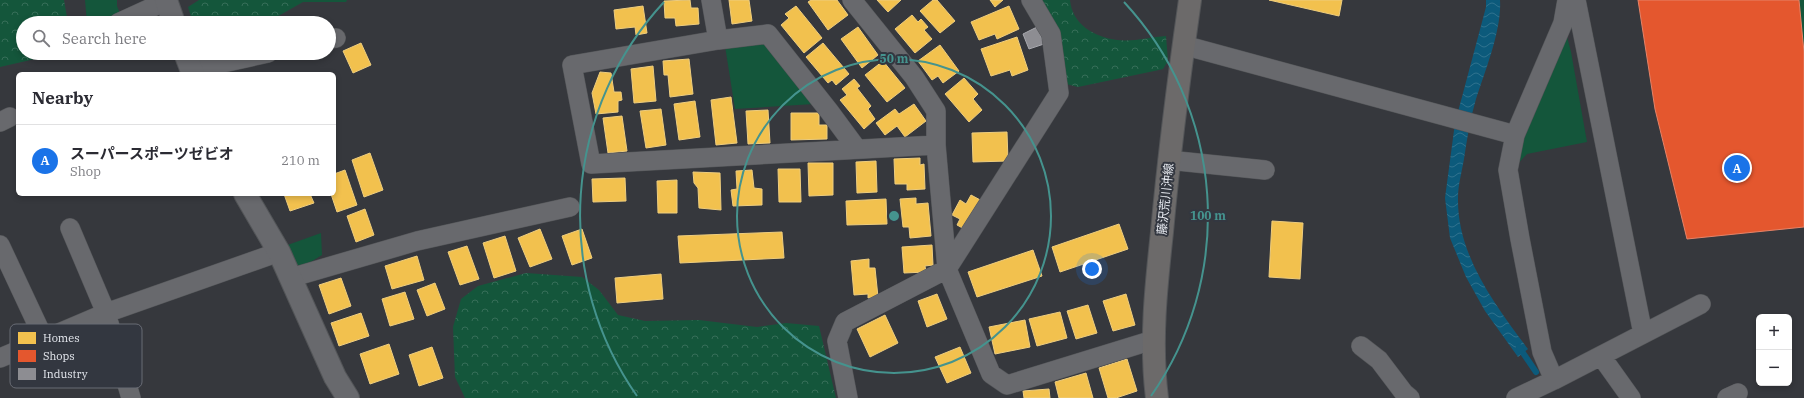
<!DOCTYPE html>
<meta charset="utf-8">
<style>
body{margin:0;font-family:"IBM Plex Serif","Noto Sans JP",serif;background:#f2f2f3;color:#2b2b33}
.controls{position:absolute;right:12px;bottom:12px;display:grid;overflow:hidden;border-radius:6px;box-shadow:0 2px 6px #0003}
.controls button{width:36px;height:36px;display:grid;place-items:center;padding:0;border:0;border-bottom:1px solid #e1e1e2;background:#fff;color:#2b2b33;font:20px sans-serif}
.you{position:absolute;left:1092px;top:269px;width:14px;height:14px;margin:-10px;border:3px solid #fff;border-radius:50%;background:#1a73e8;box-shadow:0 0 0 6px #1a73e833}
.badge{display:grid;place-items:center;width:26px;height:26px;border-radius:50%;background:#1a73e8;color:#fff;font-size:13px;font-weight:700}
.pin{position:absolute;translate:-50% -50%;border:2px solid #fff;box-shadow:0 1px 4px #0006}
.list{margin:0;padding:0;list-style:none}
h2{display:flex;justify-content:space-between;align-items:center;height:52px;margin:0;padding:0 16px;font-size:17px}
h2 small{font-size:13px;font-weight:400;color:#7c7c81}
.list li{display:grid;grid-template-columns:26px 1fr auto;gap:12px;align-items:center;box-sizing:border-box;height:72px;padding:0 16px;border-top:1px solid #e1e1e2}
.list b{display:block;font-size:15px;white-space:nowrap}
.list p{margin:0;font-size:13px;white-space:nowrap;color:#7c7c81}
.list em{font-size:13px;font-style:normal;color:#7c7c81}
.icon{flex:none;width:22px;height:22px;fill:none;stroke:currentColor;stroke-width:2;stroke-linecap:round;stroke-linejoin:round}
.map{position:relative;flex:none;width:1804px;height:398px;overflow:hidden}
.search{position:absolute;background:#fff;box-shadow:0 2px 6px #0003;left:16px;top:16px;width:320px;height:44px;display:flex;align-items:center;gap:10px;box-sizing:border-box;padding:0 14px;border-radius:22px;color:#7c7c81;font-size:15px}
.panel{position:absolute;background:#fff;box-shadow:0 2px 6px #0003;left:16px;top:72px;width:320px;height:124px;border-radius:6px}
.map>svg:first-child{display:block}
.forest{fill:url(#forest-crowns)}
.park{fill:#14563b}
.water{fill:url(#water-waves)}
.homes{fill:#f2c14e;stroke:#eecd7e}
.shops{fill:#e4572e;stroke:#e58368}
.industry{fill:#8d8d92;stroke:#a8a9ae}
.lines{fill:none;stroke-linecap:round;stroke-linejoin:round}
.stream{stroke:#0c5a7b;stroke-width:6}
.minor-casing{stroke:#535558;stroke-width:20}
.tertiary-casing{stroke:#535558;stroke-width:24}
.secondary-casing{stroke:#535558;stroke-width:24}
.minor{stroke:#68696d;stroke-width:19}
.tertiary{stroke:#68696d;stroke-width:22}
.secondary{stroke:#6c6a6a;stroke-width:22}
.ring{fill:none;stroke:#45938e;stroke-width:2}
.labels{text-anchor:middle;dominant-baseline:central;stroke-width:4;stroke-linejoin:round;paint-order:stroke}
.street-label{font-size:12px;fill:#e6e9ef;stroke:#333740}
.key{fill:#333740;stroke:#696c75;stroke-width:1}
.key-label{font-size:11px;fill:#e6e9ef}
.centre{fill:#45938e;stroke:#333740;stroke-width:2}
.ring-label{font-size:12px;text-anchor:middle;font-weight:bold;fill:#45938e;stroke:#333740;stroke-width:4;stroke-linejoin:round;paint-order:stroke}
</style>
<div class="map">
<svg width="1804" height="398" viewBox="0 0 1804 398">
<defs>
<pattern id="forest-crowns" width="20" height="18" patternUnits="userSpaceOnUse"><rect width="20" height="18" fill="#14563b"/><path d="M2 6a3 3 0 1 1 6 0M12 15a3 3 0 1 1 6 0" fill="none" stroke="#366e58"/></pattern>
<pattern id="water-waves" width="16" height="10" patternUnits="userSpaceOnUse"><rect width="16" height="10" fill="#0c5a7b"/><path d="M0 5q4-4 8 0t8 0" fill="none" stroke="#2f728e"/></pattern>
</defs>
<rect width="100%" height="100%" fill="#36383d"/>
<path class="forest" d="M0,0H64L68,23H23V53H61L0,67Z
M199,0H347L346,2H303L266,23H193L188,7Z
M1039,0H1070C1072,24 1094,37 1117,40C1133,42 1151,37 1166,36L1168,61L1163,69L1159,70L1078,87L1066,84Z
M526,273L582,277L599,290L618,315L645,321L699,320L757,327L786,323L819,326L836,398H465L455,377L453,327L461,299L478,286Z"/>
<path class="park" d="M85,0H117V6L122,18L87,23Z
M1799,0H1804V52Z
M1565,29L1571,52L1587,142L1527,154L1514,168L1521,136Z
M765,42L814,104L735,109L725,46Z
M321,233L322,255L293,273L282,247Z"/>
<path class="water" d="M1486,0H1500C1502,29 1485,71 1476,99C1470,119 1467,139 1464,159C1462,171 1458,185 1458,198C1457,255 1495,305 1528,349L1518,357L1485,311L1466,277L1450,238L1445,198L1455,123L1486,7Z"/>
<path class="homes" d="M690,0L691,8H698L699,24L676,26L675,18H665L664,1Z
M729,0H749L752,21L732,24Z
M811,0H837L848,15L828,30L808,2Z
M877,0H901L888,12Z
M933,0H937L955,21L940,33L920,11Z
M990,0H1003L995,7Z
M1269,0H1342L1339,16Z
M643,6L647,33L636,35L635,27L616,29L614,10Z
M796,6L822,38L804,53L781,25L789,18L785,14Z
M1009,6L1019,29L997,39L995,34L979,40L971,22Z
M912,15L918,22L921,19L928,27L924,30L932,39L915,53L895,29Z
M858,27L878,55L862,68L841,39Z
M1017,37L1028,70L1012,76L1010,70L991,76L981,49Z
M361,43L371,65L353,73L343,51Z
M823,43L849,74L836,85L832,80L828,83L806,57Z
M940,45L959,71L943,83L938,76L932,80L918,61Z
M689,59L693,94L670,97L668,75H664L663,61Z
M883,61L905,88L887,102L865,75Z
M653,66L656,101L634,103L631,69Z
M600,72L611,73L614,92H621L622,100L618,101V112L596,114L592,93Z
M964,78L978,94L973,99L982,110L969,122L945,94Z
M854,79L860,86L857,88L871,106L868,109L875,119L864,129L840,100L847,95L842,89Z
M731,97L737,143L716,145L711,100Z
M695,101L700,137L679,140L674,104Z
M914,104L926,121L905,137L897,126L885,135L876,123L895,109L899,114Z
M661,109L666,145L646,148L640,111Z
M768,110L770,143L748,144L746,111Z
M791,113H819V125H827V139L791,140Z
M622,116L627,151L608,153L603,118Z
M1007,132L1008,161L973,162L972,133Z
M370,153L383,190L364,197L352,160Z
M920,158V165L924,164L925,189L907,190V184H895L894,159Z
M876,161L877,192L857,193L856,162Z
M808,163H833V195L809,196Z
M778,169H800L801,202H779Z
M345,170L357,205L337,212L331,194H334V174Z
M752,170L754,188L762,189V205L733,206L731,190L737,189L736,171Z
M693,172L720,173L721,210L699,208L698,188L694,183Z
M625,178L626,201L593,202L592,179Z
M677,180V213H658L657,181Z
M284,194H310L314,203L290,211Z
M971,195L984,202L968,231L957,225L960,219L952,215L960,200L966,204Z
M916,198V204L928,203L931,236L910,238L909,227H903L900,199Z
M886,199L887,224L847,225L846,201Z
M365,209L374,235L356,242L347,216Z
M1272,221L1303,223L1300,279L1269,277Z
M1119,224L1128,249L1060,272L1052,247Z
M540,229L552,259L530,267L518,238Z
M582,229L592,258L572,265L562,236Z
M782,232L784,258L680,263L678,236Z
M505,236L516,271L494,278L483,243Z
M932,245L933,265L925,266L926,272L904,273L902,247Z
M467,246L479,279L460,285L448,252Z
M1033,250L1042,276L977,297L968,272Z
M417,256L424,280L392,289L385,266Z
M869,259V268H875L878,297L868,298V294L854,295L851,261Z
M661,274L663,299L617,303L615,278Z
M341,278L351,306L329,314L319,285Z
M435,283L445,309L427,316L417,290Z
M405,292L414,319L390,326L382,299Z
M937,294L947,319L927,327L918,301Z
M1126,294L1135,325L1113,331L1103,301Z
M1088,305L1097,333L1076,339L1067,311Z
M1060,312L1067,338L1037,346L1029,319Z
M361,313L369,336L339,346L331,323Z
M885,315L898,343L870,357L857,329Z
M1025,320L1030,347L995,354L989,327Z
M389,344L399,374L370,384L360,354Z
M432,347L443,378L419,386L409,355Z
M960,347L971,373L947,383L935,357Z
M1127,359L1137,391L1116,398H1108L1099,368Z
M1086,373L1093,398H1059L1055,382Z
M1049,389L1050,398H1024L1023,391Z"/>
<path class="shops" d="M1638,0H1799L1804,52V227L1687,239L1655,109Z"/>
<path class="industry" d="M1037,27L1044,44L1029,49L1023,34Z"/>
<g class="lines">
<path class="stream" d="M1519,347L1536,372"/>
<g class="minor-casing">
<path id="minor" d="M711,0L718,40L572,65L591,164L936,145
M1031,0L1051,34L1059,93L947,269L991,374L1007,385L1153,340
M1567,0L1563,23L1515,135L1508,170L1520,239L1542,352L1554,380L1701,304
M1576,0L1643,334
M118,23L166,1
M329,39L336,38
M718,40L768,34L829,111L857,149
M1183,45L1515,135
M191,70L268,53
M0,122L10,117
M1168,160L1265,170
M70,228L106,313L131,398
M0,245L44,339
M290,278L417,241L570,207
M1361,346L1379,360L1404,393L1410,398
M1601,356L1631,398
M0,358L106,313L279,252
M848,398L837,341L845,322L947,269L936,145V111L914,77L852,0
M1516,398L1554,380
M1727,398L1738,393"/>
</g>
<g class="tertiary-casing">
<path id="tertiary" d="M166,0L174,23
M185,53L193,74
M245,194L279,252L335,377L348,398"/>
</g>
<g class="secondary-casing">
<path id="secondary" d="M1157,398C1150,342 1156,287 1162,232C1169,154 1179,77 1190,0"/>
</g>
<use href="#minor" class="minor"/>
<use href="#tertiary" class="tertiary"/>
<use href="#secondary" class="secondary"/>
</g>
<g class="ring">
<circle cx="894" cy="216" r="157"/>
<path d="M637 396A314 314 0 0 1 664 2M1124 2A314 314 0 0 1 1151 396"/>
</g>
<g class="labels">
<g class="street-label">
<text transform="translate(1165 199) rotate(-84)">藤沢荒川沖線</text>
</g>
</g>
<rect x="10" y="324" width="132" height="64" rx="6" class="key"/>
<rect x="18" y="332" width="18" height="12" fill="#f2c14e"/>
<rect x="18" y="350" width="18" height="12" fill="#e4572e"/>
<rect x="18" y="368" width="18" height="12" fill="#8d8d92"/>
<g class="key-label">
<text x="43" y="342">Homes</text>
<text x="43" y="360">Shops</text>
<text x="43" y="378">Industry</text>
</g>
<circle cx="894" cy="216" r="6" class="centre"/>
<g class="ring-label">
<text x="894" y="63">50 m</text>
<text x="1208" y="220">100 m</text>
</g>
</svg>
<div class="controls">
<button>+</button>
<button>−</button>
</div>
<div class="you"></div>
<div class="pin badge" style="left:1737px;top:168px">A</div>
<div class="search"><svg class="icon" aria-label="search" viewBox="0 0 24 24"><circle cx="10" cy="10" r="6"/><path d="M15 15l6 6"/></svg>Search here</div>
<section class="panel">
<h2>Nearby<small></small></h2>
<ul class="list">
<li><span class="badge">A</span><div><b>スーパースポーツゼビオ</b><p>Shop</p></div><em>210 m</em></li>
</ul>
</section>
</div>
